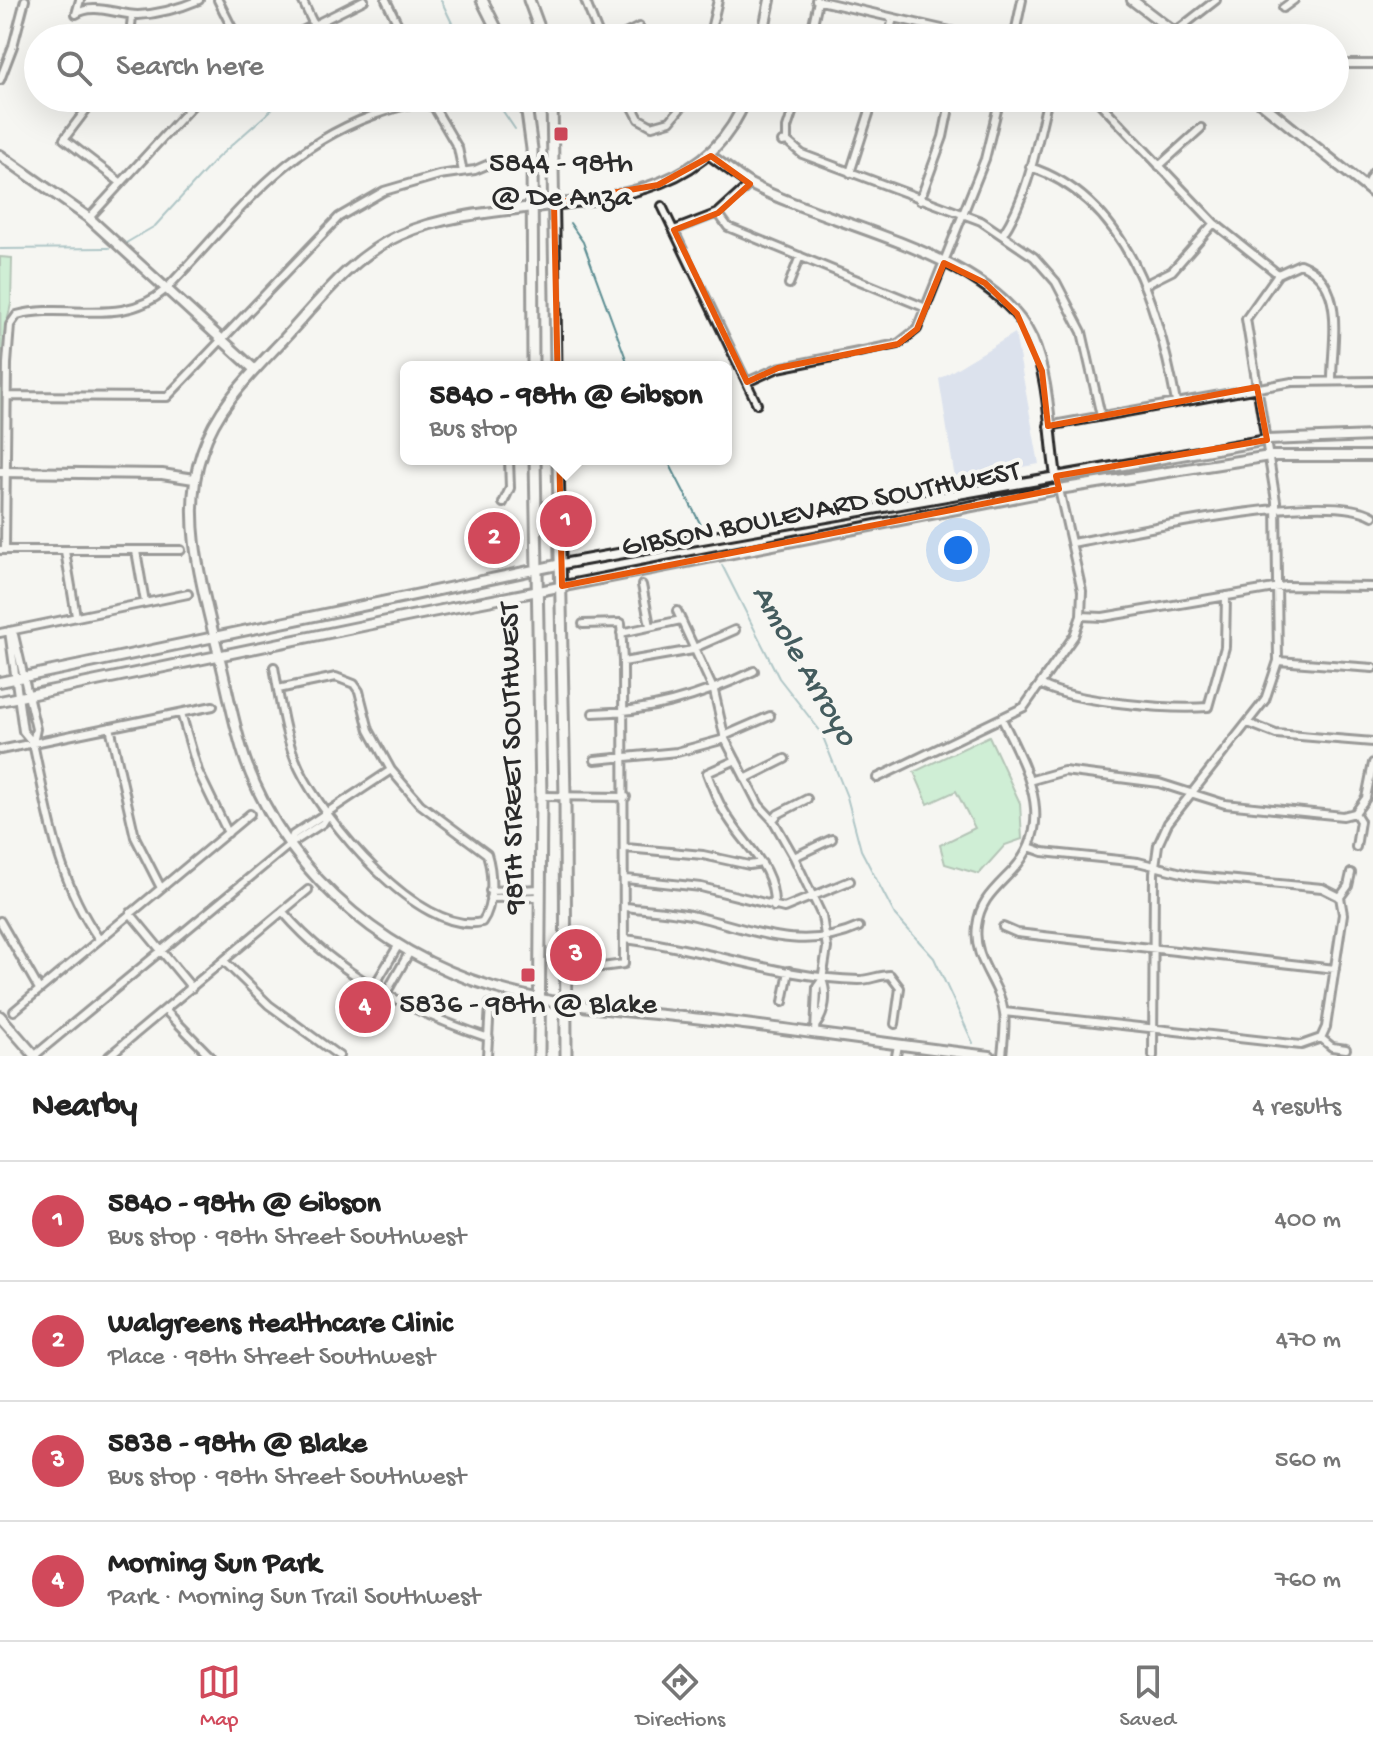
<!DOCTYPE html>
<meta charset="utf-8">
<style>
body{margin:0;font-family:"Gochi Hand",sans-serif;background:#f6f6f6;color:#222}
.you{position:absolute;left:958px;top:550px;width:28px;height:28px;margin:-20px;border:6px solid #fff;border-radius:50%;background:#1a73e8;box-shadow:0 0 0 12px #1a73e833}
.badge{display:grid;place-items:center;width:52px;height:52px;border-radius:50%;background:#d1495b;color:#fff;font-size:26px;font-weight:700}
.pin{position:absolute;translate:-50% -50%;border:4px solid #fff;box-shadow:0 2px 8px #0006}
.popup{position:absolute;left:400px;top:361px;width:332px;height:104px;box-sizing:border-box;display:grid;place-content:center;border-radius:12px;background:#fff;filter:drop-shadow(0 2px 6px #0005);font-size:26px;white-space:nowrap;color:#767676}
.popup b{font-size:30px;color:#222}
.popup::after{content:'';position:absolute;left:50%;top:100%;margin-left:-16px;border:16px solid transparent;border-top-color:#fff}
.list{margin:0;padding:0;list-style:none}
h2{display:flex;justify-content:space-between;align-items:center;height:104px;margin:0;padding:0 32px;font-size:34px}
h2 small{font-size:26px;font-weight:400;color:#767676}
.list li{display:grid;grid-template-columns:52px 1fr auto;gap:24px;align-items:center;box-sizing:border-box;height:120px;padding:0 32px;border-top:2px solid #e0e0e0}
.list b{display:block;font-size:30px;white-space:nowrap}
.list p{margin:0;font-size:26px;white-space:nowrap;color:#767676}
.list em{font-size:26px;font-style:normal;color:#767676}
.icon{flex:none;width:44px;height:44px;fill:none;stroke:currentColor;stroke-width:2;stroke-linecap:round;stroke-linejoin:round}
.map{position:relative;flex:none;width:1373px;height:1056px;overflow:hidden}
.search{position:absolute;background:#fff;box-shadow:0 8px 32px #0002;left:24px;right:24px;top:24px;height:88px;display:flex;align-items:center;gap:20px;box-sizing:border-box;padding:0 28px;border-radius:44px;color:#767676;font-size:30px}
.sheet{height:584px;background:#fff}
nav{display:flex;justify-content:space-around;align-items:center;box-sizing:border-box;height:112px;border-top:2px solid #e0e0e0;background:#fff;font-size:22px;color:#767676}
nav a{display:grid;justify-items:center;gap:4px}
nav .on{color:#d1495b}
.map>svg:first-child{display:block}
.built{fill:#dce2ed}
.green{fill:#9fe4b1;stroke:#65886e;stroke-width:2}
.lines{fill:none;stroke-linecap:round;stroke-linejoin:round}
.stream{stroke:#5c8d92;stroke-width:2}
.minor-casing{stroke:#2b2b2b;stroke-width:12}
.tertiary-casing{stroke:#2b2b2b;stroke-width:14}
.secondary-casing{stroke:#2b2b2b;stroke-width:15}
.minor{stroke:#f6f6f2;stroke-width:6}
.tertiary{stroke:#f6f6f2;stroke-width:8}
.secondary{stroke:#f6f6f2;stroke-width:9}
.marked{fill:none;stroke:#e8590c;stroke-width:6;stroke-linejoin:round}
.poi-dot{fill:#d1495b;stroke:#f6f6f2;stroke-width:3}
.labels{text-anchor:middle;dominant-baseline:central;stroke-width:8;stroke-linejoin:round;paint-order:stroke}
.poi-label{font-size:30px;fill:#2b2b2b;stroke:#f6f6f2}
.street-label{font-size:30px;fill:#2b2b2b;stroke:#f6f6f2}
.water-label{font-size:32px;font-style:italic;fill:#445c5e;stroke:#f6f6f2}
</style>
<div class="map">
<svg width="1373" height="1056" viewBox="0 0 1373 1056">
<rect width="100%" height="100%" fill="#f6f6f2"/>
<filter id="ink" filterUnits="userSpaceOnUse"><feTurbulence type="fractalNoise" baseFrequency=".0125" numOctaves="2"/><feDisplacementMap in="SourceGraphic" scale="16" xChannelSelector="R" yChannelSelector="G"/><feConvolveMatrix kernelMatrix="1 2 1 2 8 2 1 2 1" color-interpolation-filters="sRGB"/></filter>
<g filter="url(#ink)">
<path class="built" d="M1015,333L1039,464L955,479L939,379Z"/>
<path class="green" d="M0,257L12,258L11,304L4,336L1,465Z
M989,736L1020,803L1022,839L1005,845L979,874L945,864L940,845L975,828L956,791L928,804L914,772Z
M361,985L387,1001L370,1029L344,1013Z"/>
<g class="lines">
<path class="stream" d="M441,0L459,38
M494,98L515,129
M570,223L583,242L629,367
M126,243L155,226L217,158L277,105L291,98
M0,249L109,248
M667,459L703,529
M722,565L779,678L821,732L847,797L861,850L895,915L934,958L973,1043"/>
<g class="minor-casing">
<path id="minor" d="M80,0L76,14C93,2 118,15 138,15C159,14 180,8 199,0
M218,0L237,38
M302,0L314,25
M386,0L402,33
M585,0L600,38
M816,0L981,38
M1283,8L1294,0
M1175,32L1216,0
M130,38L132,15
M288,38L364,0
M617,38L639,27
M709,38L718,0
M810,38L818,1
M888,38L893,18
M1014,38L1022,0
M1349,64H1373
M0,80L13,46L25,0
M95,98L64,139L120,182
M628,98L639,119L652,126
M1095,98L1214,223L1278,274L1300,264C1347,282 1332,339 1332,380
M652,126L670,121L689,98
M787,141V128L797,98
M782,142L787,141L802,154L981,221L1034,257L1056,282L1082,332L1101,416
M1159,166L1201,128
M1030,167C1129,200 1159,311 1176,402
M850,173L874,98
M1366,186L1373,173
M920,200L943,137L951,98
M662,206L757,404
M718,213L728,227L926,308
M89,218L199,98
M674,230L718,213L750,184
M1003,234C1029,195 1037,142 1048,98
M789,284L800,256
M1146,284L1172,271L1214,223
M747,382L778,368L898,344L917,329L985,159L1000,98
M8,396L167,397L339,217L384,191L439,175L475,170L494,162
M1048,426L1292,382L1373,381
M503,503L510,488L509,459
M1072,543C1133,532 1325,488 1373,516
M0,550H181
M5,550L7,364L10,325L17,315C68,302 121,328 165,290C237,216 283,143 386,111C401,106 418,100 434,107L458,148L463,172
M65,551L76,616
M136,551L145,602
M642,585L650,626
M677,611L714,691L725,739L759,805L773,820L794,857L822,916L827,948L822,980L817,987L815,1033
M1081,616L1103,617L1286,586L1373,587
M583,624L621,623L623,662L624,964L594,968
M9,631L14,635L36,729L33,743C48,812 57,880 99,939
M9,631L23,731L33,743
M0,633L188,594
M621,633L681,620
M692,649L735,630
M1278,661L1373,668
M623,662L693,650
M274,667C280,700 284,736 299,768C323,819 419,937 482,922C494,906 493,873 487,854L420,804L391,770L369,730L359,691L354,684L336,677L278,689
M1042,685C1073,702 1171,710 1208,707L1225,647L1226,596
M181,713L198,771L228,833
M593,713C650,712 703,696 754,671
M1248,723L1276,734L1373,742
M110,727L135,837L161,888
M724,736L770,716
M0,750L213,706
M595,760L677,752L725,739
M736,760L707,773C713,789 719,805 729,819C748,849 775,867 774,907
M877,778L1024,707L1074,636L1081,616L1082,591L1056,476
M745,779L785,759
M1032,780L1064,771L1159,783L1225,804L1343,816L1355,813L1360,821L1356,847
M541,796L626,797
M1355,813L1366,798L1373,763
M773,820L778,814L807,799
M289,845L293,835L391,770
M1029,847L1043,852L1138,862L1194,876L1322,888L1340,897L1348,886L1351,873
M626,848L703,855L749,865L762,863
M794,857L832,839
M626,879L701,887L784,908L850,881
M490,891L541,889
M490,898L541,897
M626,907C649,910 673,911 695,916C753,930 802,953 859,927
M283,912C337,975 411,1012 489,1038
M130,913L192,988
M0,921L39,989
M1003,927L1017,933L1335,969
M625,939C704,948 780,978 859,980C870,980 879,975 890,975L900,988L895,1024
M224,961L269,1005L339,1056
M373,988L398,946
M385,995L409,953
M783,1002L789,971
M165,1010L210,1056
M14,1011L250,814
M1004,1012L1301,1045L1321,1038L1332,1047L1346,1049
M816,1025C825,1013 828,994 822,980
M1321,1038L1326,1027L1343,914L1340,897
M34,1056L289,845L323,823L328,815
M109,1056L308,890
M487,1056L490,1004
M896,1056L898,1045
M1002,1056C1003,1042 1006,1026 1004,1013C1000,982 972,960 977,926C980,900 995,889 1012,871C1058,823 1026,769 1002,719
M1153,1056L1154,873L1158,845L1168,823L1265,700L1278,661L1276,501L1246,319L1278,274"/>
</g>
<g class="tertiary-casing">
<path id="tertiary" d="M1132,0L1182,38
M762,38L770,0
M746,98C695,235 510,185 400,235C351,257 319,301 283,340C251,374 217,406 202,452C178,521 207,603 223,672C230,702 236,733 246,762C291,883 395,964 518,994C578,1009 642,1012 703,1019C799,1030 894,1045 990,1056
M1255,98L1373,193
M0,155L89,218L255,370
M711,156C724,165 737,176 750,184C831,227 992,252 1032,339C1050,380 1049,432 1056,476
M0,472L162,474L194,479
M0,682L562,564L781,525L1267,440L1373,436
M0,701L411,616L1059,489L1270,456H1373
M0,1016L35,1056"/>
</g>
<g class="secondary-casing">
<path id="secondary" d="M482,0L501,38
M529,0L543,38
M525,98L532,149L533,367
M552,98L556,367
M535,459L541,796L539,1056
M558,459L565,797L566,1056"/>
</g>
<use href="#minor" class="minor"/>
<use href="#tertiary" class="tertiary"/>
<use href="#secondary" class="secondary"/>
</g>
</g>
<path d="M0 0H1373V1056H0ZM711,156L750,184L718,213L674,230L747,382L778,368L898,344L917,329L944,263L985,283L1017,314L1042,371L1048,426L1257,387L1267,440L1056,476L1059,489L562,586L554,203L658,185Z" fill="#f6f6f2" fill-opacity=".55" fill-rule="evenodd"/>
<path class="marked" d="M711,156L750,184L718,213L674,230L747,382L778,368L898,344L917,329L944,263L985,283L1017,314L1042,371L1048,426L1257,387L1267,440L1056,476L1059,489L562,586L554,203L658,185Z"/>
<g class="poi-dot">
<rect x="553" y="126" width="16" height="16" rx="4"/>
<rect x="520" y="967" width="16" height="16" rx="4"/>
</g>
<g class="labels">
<g class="poi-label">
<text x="561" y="165">5844 - 98th<tspan x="561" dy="34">@ De Anza</tspan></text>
<text x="528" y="1006">5836 - 98th @ Blake</text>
</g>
<g class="street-label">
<text transform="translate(821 511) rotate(-11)">GIBSON BOULEVARD SOUTHWEST</text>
<text transform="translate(514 758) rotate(-91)">98TH STREET SOUTHWEST</text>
</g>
<g class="water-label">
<text transform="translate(803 666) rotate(60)">Amole Arroyo</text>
</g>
</g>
</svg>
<div class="you"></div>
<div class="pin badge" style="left:566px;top:521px">1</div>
<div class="popup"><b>5840 - 98th @ Gibson</b>Bus stop</div>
<div class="pin badge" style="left:494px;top:538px">2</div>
<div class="pin badge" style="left:576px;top:955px">3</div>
<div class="pin badge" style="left:365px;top:1007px">4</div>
<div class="search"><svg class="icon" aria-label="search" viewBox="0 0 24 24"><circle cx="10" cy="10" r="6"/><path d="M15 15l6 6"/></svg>Search here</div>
</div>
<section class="sheet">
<h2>Nearby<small>4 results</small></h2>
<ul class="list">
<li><span class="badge">1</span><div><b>5840 - 98th @ Gibson</b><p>Bus stop · 98th Street Southwest</p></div><em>400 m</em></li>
<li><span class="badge">2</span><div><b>Walgreens Healthcare Clinic</b><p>Place · 98th Street Southwest</p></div><em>470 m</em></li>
<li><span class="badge">3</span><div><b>5838 - 98th @ Blake</b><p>Bus stop · 98th Street Southwest</p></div><em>560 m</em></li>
<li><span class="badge">4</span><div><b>Morning Sun Park</b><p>Park · Morning Sun Trail Southwest</p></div><em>760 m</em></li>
</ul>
</section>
<nav>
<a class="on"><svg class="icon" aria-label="map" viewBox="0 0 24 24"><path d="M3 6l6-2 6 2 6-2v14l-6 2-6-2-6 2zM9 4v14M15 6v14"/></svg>Map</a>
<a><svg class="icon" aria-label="directions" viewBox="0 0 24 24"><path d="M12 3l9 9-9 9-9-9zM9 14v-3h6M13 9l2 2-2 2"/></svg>Directions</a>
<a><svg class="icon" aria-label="saved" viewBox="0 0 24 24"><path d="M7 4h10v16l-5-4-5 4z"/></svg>Saved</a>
</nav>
